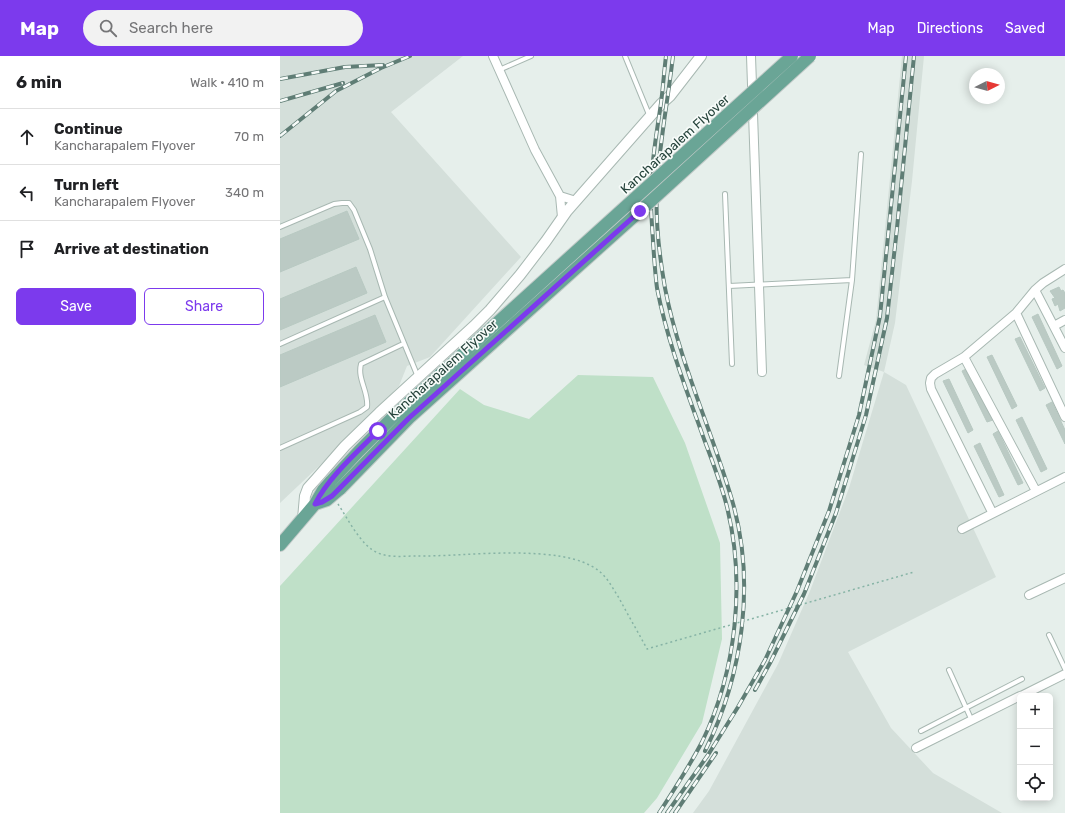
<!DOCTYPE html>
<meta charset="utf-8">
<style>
body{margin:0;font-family:Rubik,sans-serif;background:#f2f2f2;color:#202124}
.controls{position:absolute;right:12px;bottom:12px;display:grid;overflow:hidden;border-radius:6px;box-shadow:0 2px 10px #0003}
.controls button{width:36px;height:36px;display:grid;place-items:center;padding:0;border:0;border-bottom:1px solid #e0e0e0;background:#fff;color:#202124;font:20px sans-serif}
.compass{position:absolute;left:689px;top:12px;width:36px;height:36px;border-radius:50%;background:#fff;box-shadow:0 2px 10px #0003;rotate:84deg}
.stop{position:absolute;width:12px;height:12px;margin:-9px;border:3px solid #7c3aed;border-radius:50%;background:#fff}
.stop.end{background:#7c3aed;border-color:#fff;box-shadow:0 1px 4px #0008}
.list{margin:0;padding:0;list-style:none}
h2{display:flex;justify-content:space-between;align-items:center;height:52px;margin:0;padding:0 16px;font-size:17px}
h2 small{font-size:13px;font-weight:400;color:#757577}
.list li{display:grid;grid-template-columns:26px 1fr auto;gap:12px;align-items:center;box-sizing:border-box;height:56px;padding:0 16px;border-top:1px solid #e0e0e0}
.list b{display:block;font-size:15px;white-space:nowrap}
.list p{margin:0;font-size:13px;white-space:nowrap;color:#757577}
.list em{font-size:13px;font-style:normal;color:#757577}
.actions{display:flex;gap:8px;padding:12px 16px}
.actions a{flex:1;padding:9px 0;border:1px solid #7c3aed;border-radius:6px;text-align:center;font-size:14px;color:#7c3aed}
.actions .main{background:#7c3aed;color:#fff}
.icon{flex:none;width:22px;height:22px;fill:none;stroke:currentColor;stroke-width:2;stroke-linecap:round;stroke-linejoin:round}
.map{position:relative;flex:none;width:785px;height:757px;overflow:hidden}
header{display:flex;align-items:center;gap:24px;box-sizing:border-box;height:56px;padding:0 20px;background:#7c3aed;color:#fff}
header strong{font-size:19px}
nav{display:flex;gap:22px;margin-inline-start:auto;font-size:14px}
.search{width:280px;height:36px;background:#f2f2f2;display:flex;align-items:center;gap:10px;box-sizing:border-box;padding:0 14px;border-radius:22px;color:#757577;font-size:15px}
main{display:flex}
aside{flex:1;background:#fff}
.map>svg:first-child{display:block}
.built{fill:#d4dfda}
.green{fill:#bfe0c8}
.building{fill:#bbcac4;stroke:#b8c9c2}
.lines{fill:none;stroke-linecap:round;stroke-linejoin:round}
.service-casing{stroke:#a8b8b2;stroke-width:6}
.minor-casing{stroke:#a8b8b2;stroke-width:10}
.tertiary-casing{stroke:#a8b8b2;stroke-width:12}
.primary-casing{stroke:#c2cac8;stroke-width:14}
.path{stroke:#86b3a5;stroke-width:1.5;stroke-dasharray:2 3;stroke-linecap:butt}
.service{stroke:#fff;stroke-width:4}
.minor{stroke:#fff;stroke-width:8}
.tertiary{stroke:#fff;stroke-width:10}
.primary{stroke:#6aa596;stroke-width:12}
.rail-casing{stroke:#5f7d75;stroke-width:4}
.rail{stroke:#f7fbf9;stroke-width:2.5;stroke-dasharray:8;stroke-linecap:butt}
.primary-bridge-casing{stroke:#c2cac8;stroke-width:14;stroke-linecap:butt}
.primary-bridge{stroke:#6aa596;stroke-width:12}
.route{stroke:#7c3aed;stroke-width:5}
.labels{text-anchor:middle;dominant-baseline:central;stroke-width:3.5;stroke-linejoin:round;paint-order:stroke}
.street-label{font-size:13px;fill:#24423a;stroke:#f7fbf9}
</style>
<header>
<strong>Map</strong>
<div class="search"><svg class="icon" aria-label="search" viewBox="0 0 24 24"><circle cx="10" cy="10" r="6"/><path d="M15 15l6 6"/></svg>Search here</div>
<nav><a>Map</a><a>Directions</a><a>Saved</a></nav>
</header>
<main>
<aside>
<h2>6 min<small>Walk · 410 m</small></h2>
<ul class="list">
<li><svg class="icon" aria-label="ahead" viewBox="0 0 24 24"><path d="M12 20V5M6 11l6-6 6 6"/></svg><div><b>Continue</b><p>Kancharapalem Flyover</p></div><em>70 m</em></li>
<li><svg class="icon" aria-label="left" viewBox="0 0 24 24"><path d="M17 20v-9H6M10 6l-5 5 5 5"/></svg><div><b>Turn left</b><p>Kancharapalem Flyover</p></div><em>340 m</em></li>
<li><svg class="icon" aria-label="arrive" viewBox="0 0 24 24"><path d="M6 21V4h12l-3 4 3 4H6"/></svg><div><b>Arrive at destination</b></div></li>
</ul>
<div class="actions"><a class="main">Save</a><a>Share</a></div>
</aside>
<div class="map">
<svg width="785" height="757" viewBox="0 0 785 757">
<rect width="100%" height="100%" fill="#e6efeb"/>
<path class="built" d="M0,0H183L111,56L241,201L150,301L127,310L119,330L73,378L0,447Z
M622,0H644L632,125L615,267L604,316L626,329L716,521L568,596L611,672L653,717L722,757H413L429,735L498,608L530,535L569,432L604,316L584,309L596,264Z"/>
<path class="green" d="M298,319L373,321L405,387L440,487L442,583L422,667L377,742L364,757H0V530L180,333L204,349L249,363Z"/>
<path class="building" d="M67,155L79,183L0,216V183Z
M76,211L87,237L0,274V243Z
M779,231L781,235L783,234L785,237V252L780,255L778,248L775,250L772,243L775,242L770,235Z
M758,258L782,310L777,313L752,261Z
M95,259L106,286L0,331V299Z
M740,281L765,332L760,335L735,283Z
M712,299L737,350L732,353L707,301Z
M688,312L713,364L707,366L682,315Z
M669,323L693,374L688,377L663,325Z
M772,346L785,374V388L766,349Z
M742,361L767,413L761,416L736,364Z
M718,375L743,427L738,429L713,378Z
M700,387L724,439L719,441L694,390Z"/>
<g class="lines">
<g class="service-casing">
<path id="service" d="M345,0L370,61
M219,14L251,0
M445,138L452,308
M0,171L54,148L62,147H69L74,154L90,193L105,241L138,321
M449,230L572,224
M0,288L105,241
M559,320L572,224L581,98
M0,392L80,356L87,351C89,336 77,323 81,308L123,288
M769,579L785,613
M669,614L692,665
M641,675L742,623"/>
</g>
<g class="minor-casing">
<path id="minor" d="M213,0L255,94L280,140L282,161
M471,0L482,316
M280,140L296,145
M755,234L785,292
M736,257L785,361
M774,270L785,264
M684,301L756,435
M712,456L651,333L650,327L651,322L655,318L684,301L736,257L755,234L763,227L785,213
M682,473L785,421
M749,539L785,522
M741,640L785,618
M636,692L740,640"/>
</g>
<g class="tertiary-casing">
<path id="tertiary" d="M23,463L25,440L28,432L37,422L65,390L99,357L194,270L210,254L240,219L266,185L287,155L381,48L390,40L421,0"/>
</g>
<g class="primary-casing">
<path id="primary" d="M35,448L47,444L60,433
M0,489L35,448L43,434L51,425"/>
</g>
<path class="path" d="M58,448C68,463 81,490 98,497C110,502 124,500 137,500C183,501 283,486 319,515C328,522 333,533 339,542C348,559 358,576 367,593L634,516"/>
<use href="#service" class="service"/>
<use href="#minor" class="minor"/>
<use href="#tertiary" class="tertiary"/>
<use href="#primary" class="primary"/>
<g class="rail-casing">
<path id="rail" d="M393,0C388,43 380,85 377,128C375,162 379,198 385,232C399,305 431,372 452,444C476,526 463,619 425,695
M0,23L65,11L103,9
M0,45L63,27
M0,80L56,35L101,12L130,0
M475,634L490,607L524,538L556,457L586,359L607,262L617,172L634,0
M379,757C394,734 409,711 422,686C457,614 466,524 446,447C440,425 432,404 424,383C406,333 387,284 377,232C375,217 374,200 373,185C372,167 370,148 371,130C372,102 377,75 381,47C383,32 384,16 386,0
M387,757L428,699L458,651L485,604L517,535L549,455L579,359L600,260L626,0
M395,757L436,697"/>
</g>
<use href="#rail" class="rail"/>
<g class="primary-bridge-casing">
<path id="primary-bridge" d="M51,425L79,395L115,359L512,0
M60,433L129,362L360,155L530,0"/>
</g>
<use href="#primary-bridge" class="primary-bridge"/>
</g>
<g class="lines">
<path class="route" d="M98,375C77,396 48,422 35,448L42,446L52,440L129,362L360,155"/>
</g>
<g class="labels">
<g class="street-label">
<text transform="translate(395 88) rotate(-42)">Kancharapalem Flyover</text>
<text transform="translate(163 313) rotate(-42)">Kancharapalem Flyover</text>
</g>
</g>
</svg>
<div class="controls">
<button>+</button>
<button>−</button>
<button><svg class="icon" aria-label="locate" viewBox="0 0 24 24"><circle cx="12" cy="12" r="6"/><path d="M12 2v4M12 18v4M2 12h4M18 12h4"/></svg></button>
</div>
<svg class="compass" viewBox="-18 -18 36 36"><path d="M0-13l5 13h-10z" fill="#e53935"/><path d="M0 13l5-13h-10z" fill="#757577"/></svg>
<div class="stop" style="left:98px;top:375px"></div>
<div class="stop end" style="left:360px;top:155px"></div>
</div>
</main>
